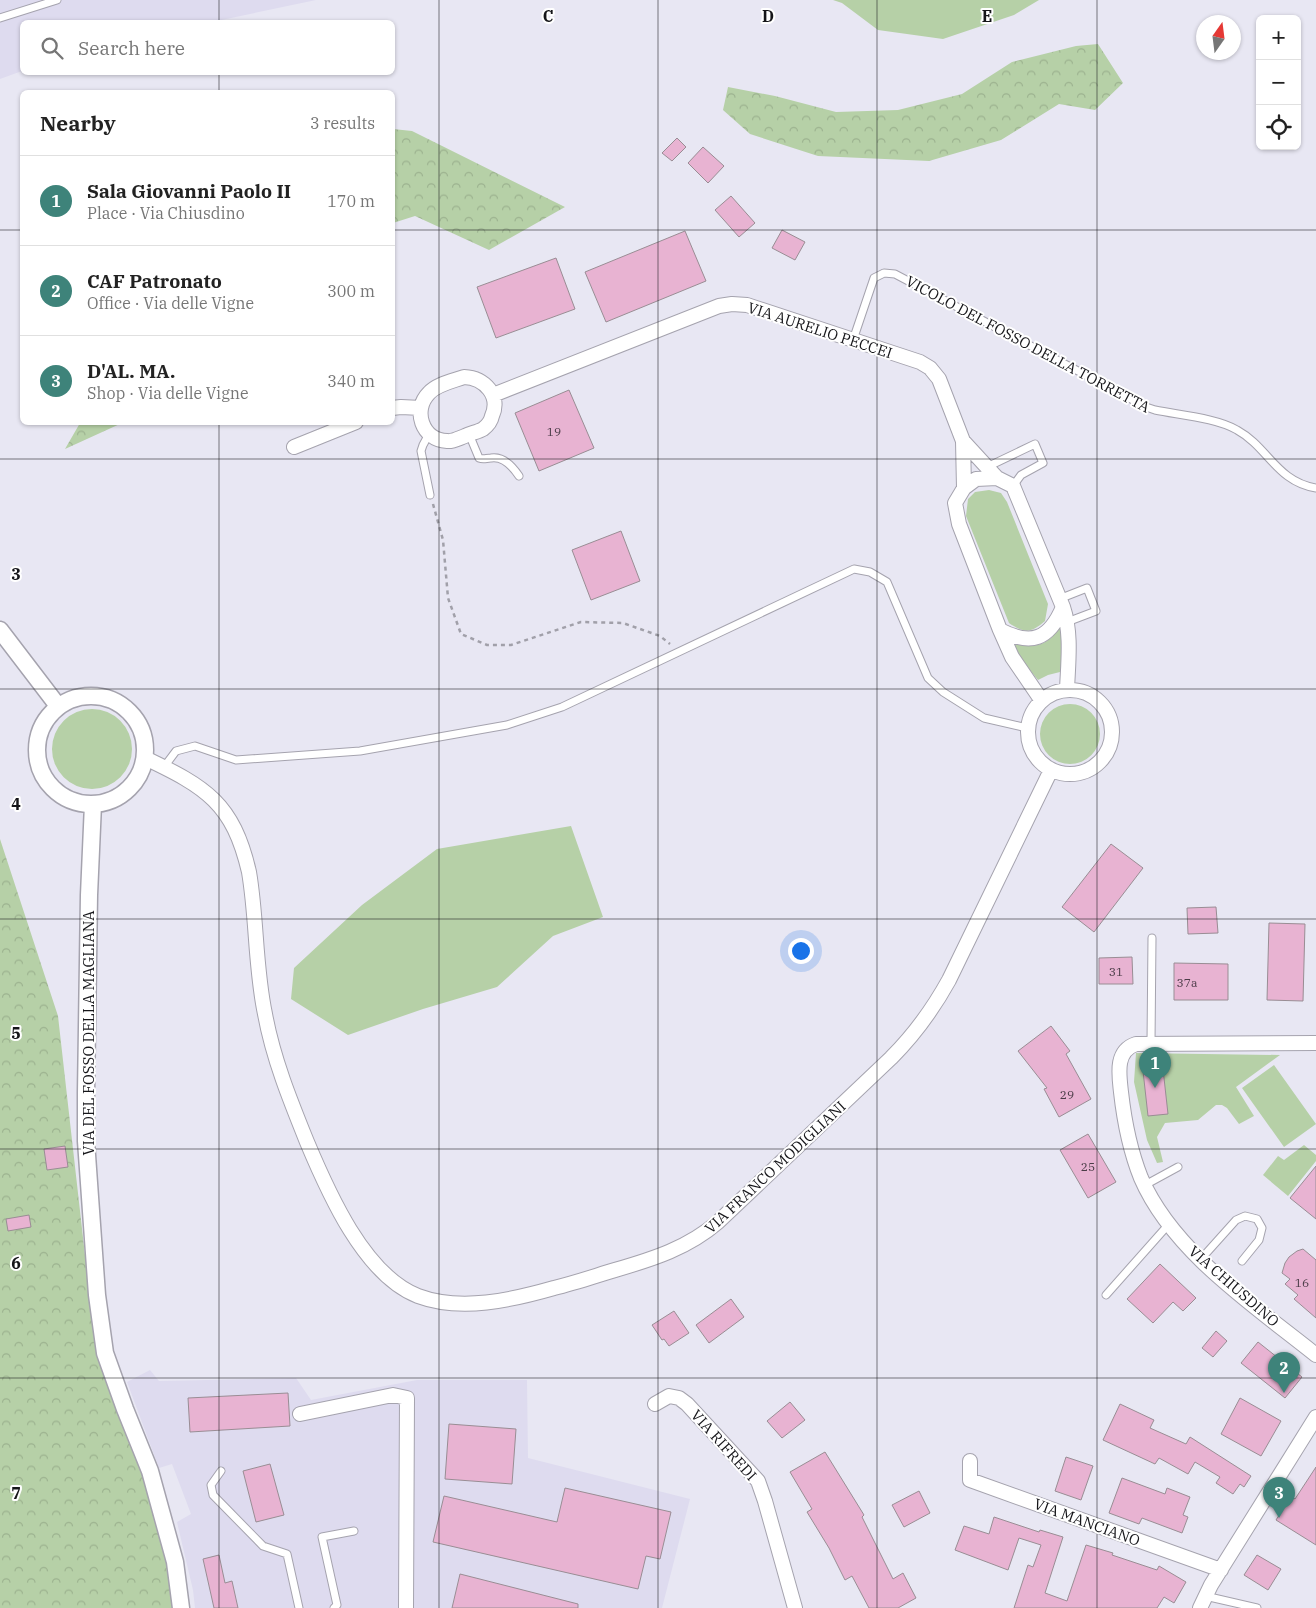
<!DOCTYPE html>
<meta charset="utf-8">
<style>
body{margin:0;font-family:"IBM Plex Serif",serif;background:#f6f6f6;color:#222}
.controls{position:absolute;right:15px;top:15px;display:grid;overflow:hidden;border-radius:8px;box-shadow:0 1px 4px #0004}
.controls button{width:45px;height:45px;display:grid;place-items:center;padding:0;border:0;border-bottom:1px solid #e0e0e0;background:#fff;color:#222;font:25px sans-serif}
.compass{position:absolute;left:1196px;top:15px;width:45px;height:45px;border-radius:50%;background:#fff;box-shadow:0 1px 4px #0004;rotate:14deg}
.you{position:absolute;left:800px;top:950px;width:18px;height:18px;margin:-12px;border:4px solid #fff;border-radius:50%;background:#1a73e8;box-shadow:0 0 0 8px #1a73e833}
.badge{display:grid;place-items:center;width:32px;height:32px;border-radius:50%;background:#3e837a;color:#fff;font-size:16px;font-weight:700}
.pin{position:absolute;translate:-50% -41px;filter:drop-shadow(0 1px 2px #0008)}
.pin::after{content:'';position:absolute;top:26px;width:18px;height:15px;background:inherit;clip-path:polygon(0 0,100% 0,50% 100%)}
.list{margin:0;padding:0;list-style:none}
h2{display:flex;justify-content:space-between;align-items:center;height:65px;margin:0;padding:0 20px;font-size:21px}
h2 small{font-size:16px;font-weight:400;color:#767676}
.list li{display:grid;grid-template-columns:32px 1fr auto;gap:15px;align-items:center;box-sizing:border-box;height:90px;padding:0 20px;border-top:1px solid #e0e0e0}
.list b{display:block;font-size:19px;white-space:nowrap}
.list p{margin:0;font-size:16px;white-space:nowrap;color:#767676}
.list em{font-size:16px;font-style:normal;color:#767676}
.icon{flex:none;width:28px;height:28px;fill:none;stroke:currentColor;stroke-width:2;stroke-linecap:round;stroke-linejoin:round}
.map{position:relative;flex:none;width:1316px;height:1608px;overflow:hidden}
.search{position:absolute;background:#fff;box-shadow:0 1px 4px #0004;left:20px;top:20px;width:375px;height:55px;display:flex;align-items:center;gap:12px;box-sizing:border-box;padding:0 18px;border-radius:8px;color:#767676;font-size:19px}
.panel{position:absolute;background:#fff;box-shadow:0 1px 4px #0004;left:20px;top:90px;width:375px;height:335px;border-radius:8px}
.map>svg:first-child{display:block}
.built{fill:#dedbef}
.green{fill:#b6d0a7}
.forest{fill:url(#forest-crowns)}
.building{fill:#e8b3d2;stroke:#998d94}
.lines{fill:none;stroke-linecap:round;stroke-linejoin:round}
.service-casing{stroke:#a5a3ae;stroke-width:9}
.minor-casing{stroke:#a5a3ae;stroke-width:16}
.tertiary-casing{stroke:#a5a3ae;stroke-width:19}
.path{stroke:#a1a0a9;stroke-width:2.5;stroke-dasharray:4 4;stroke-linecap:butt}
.service{stroke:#fff;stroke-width:7}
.minor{stroke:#fff;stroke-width:14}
.tertiary{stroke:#fff;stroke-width:16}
.grid{fill:none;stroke:#151519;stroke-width:1;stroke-opacity:0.55}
.labels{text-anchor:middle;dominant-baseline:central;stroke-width:4;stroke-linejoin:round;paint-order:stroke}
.number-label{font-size:12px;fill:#4a3c47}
.street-label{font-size:15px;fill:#151519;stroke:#fff}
.grid-label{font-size:16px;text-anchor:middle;font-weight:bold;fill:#151519;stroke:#fff;stroke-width:4;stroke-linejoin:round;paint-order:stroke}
</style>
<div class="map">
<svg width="1316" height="1608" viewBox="0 0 1316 1608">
<defs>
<pattern id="forest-crowns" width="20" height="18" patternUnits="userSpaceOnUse" patternTransform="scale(1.25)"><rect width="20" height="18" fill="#b6d0a7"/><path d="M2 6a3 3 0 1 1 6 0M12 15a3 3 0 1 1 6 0" fill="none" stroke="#9cb28f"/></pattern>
</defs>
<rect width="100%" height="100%" fill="#e8e7f3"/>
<path class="built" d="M0,0H316L212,22H22V71L0,79Z
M150,1370L159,1381L296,1378L311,1400L417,1380H527L528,1458L690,1499L662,1608H195L193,1590L177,1522L191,1514L172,1464L159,1468L127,1382Z"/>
<path class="green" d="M833,0H1039L1014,15L943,39L878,30L842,3Z
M989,490L1001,493L1007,502L1048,604L1045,621C1031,633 1025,634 1009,623L966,516L968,499L975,492Z
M1062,623L1064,671L1048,675L1038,680L1019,657L1010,642C1034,650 1050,646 1062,623Z
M1040 734a30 30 0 1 1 60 0a30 30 0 1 1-60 0Z
M52 749a40 40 0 1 1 80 0a40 40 0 1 1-80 0Z
M571,826L603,917L553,936L497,987L423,1009L348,1035L291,999L294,968L362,905L437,849Z
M1136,1053L1280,1055L1236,1087L1254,1116L1239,1124L1227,1108L1222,1105H1216L1198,1120L1165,1123L1157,1137L1163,1162L1157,1163L1147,1140L1134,1082Z
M1274,1065L1316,1124L1284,1147L1242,1088Z
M1304,1145L1316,1155V1161L1288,1196L1263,1175L1278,1156L1284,1160Z"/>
<path class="forest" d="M1098,44L1123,83L1095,110L1059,104L1001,140L929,161L818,156L750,134L723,110L728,87L775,96L836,112L898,110L962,94L1012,62L1076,46Z
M393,129L412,131L565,207L489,250L415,216L393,223Z
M80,423V422L122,423L65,449Z
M0,839L58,1016L93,1326L166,1544L174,1608H0Z"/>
<path class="building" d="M677,138L686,147L672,161L662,153Z
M703,147L724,166L708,183L688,163Z
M731,196L755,223L739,237L715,210Z
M782,230L805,242L795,260L772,248Z
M685,231L706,281L606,322L585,272Z
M556,258L575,309L496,338L477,287Z
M569,390L594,448L539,471L515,413Z
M621,531L640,581L591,600L572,550Z
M1111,844L1143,868L1094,932L1062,907Z
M1216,907L1218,933L1188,934L1187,908Z
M1269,923L1305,924L1303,1001L1267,1000Z
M1132,957L1133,984H1099V958Z
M1174,963L1228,964V1000H1174Z
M1051,1026L1070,1051L1066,1054L1091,1099L1059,1117L1044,1089L1047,1088L1018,1051Z
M1162,1060L1168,1114L1148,1116L1142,1062Z
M1088,1134L1116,1182L1088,1198L1060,1150Z
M65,1146L68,1167L47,1170L44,1149Z
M1316,1166V1219L1290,1198Z
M29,1215L31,1227L8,1231L6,1219Z
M1303,1249L1316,1260V1318L1294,1299L1298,1295L1285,1284L1290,1279L1282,1273L1285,1263L1289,1257L1297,1251Z
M1160,1264L1196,1298L1183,1311L1173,1302L1153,1323L1127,1299Z
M731,1299L744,1317L709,1343L696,1325Z
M674,1311L689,1333L669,1346L664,1339L662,1340L652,1325Z
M1216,1331L1227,1341L1213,1357L1202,1348Z
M1258,1342L1302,1377L1285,1398L1241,1363Z
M288,1393L290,1426L190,1432L188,1398Z
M1240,1398L1281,1421L1261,1456L1221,1434Z
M790,1402L805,1420L782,1438L767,1421Z
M1120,1404L1154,1420L1150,1428L1186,1444L1190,1437L1251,1476L1244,1487L1240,1484L1233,1494L1216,1483L1220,1477L1195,1462L1188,1474L1159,1458L1155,1464L1103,1440Z
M449,1424L516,1429L512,1484L445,1479Z
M825,1452L864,1515L862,1517L893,1579L903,1573L916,1598L898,1608H869L852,1576L845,1580L829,1548L807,1512L812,1509L790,1472Z
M1066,1457L1093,1466L1081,1500L1055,1491Z
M270,1464L284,1515L256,1522L243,1471Z
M1316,1467V1545L1276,1520L1291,1496L1295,1499Z
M1122,1478L1165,1494L1167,1488L1190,1497L1183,1515L1188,1517L1182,1533L1142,1518L1139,1524L1109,1513Z
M565,1488L671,1512L660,1559L646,1556L638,1589L433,1542L444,1496L557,1522Z
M919,1491L930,1513L904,1527L892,1505Z
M994,1517L1039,1532L1040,1530L1063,1537L1045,1593L1067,1601L1086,1545L1113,1553L1112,1555L1157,1570L1159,1566L1186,1582L1174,1603L1164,1597L1157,1608H1014L1028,1565L1033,1567L1041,1545L1019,1538L1008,1570L955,1550L964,1526L989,1534Z
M219,1555L225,1583L232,1581L238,1608H214L203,1559Z
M1257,1555L1281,1569L1268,1590L1244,1575Z
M460,1574L578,1604V1608H452Z"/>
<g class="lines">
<g class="service-casing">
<path id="service" d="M0,18L57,0
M853,340L874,278L884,273L895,274L1146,407L1155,410C1179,415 1217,418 1237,430C1268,447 1277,482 1316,488
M429,434L423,445L421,451L430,495
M469,434L479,458C484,460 486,458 491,458C503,456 513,467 519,476
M987,467L1035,444L1043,463L1021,475L1013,486
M1059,599L1087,588L1096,611L1067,622
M164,767L176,751L195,746L236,760L360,751L507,725L562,707L854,569L870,572L887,582L928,678L943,692L984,718L1027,728
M1151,1043L1152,938
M1145,1185L1178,1167
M1201,1259L1236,1220L1245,1216L1257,1219L1262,1228L1259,1240L1242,1261
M1106,1295L1169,1224
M221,1471L211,1485L213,1495L263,1546L287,1554L299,1608
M1205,1596L1257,1608
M334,1608L337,1605L322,1537L354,1531"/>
</g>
<g class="minor-casing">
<path id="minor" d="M464,377C485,378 501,396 492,416C491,421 487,426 483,429C478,432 471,433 465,436C459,438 453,442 447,441C422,440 412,410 429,393C437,384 453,381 464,377Z
M493,395L719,306L732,304L747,305L920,362L930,368L939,379L963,441
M392,408L401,407L421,408
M294,447L356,422
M964,488L963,441L997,478
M1063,607C1049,640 1031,646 1000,630L959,524L955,503L964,488L976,479L997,478L1013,486L1063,607C1072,634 1068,663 1067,690
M1000,630L1012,657L1042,701
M1028 732a42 42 0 1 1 84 0a42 42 0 1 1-84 0Z
M145,758C206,787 233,803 249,872C257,919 255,967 265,1014C273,1058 290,1100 307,1142C328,1192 364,1275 418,1296C461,1312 512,1300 554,1288C575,1283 595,1276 615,1270C653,1259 688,1248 718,1222L891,1058C915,1034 933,1009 949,980L1051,770
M1316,1043L1136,1044C1115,1051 1119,1074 1121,1092C1124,1119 1131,1153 1141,1178C1173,1252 1255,1306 1316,1355
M655,1404L669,1396L679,1398L687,1404L758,1481L765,1501L795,1608
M300,1414L393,1395L407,1398L406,1608
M970,1461V1480L1221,1570
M1200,1608L1211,1585L1316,1417"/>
</g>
<g class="tertiary-casing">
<path id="tertiary" d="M0,630L58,706
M37 750a54 54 0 1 1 108 0a54 54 0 1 1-108 0Z
M93,804L89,895L86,1093V1141L97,1295L105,1353L125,1409L150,1471L175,1562L181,1608"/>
</g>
<path class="path" d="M433,504L443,540L448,598L461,634L487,645H511L581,622L623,623L660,636L670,644"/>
<use href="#service" class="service"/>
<use href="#minor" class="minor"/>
<use href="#tertiary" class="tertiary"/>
</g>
<path class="grid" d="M219,0V22M439,0V1608M658,0V1608M877,0V1608M1097,0V1608M219,72V92M0,230H22M392,230H1316M219,422V1608M0,459H1316M0,689H1316M0,919H1316M0,1149H1316M0,1378H1316"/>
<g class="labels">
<g class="number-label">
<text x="554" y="431">19</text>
<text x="1116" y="971">31</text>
<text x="1187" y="982">37a</text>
<text x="1067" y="1094">29</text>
<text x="1088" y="1166">25</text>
<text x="1302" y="1282">16</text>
</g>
<g class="street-label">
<text transform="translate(820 330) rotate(18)">VIA AURELIO PECCEI</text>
<text transform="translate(1028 344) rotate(28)">VICOLO DEL FOSSO DELLA TORRETTA</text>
<text transform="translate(88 1033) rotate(-90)">VIA DEL FOSSO DELLA MAGLIANA</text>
<text transform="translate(775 1167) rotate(-43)">VIA FRANCO MODIGLIANI</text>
<text transform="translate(1234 1286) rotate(41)">VIA CHIUSDINO</text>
<text transform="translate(724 1445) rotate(48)">VIA RIFREDI</text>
<text transform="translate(1087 1522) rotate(20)">VIA MANCIANO</text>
</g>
</g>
<g class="grid-label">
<text x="548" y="22">C</text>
<text x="768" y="22">D</text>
<text x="987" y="22">E</text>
<text x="16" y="580">3</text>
<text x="16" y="810">4</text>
<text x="16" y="1039">5</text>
<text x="16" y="1269">6</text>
<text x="16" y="1499">7</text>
</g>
</svg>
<div class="controls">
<button>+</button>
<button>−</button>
<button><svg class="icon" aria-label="locate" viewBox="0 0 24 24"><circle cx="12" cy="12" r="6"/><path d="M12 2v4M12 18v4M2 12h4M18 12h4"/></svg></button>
</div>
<svg class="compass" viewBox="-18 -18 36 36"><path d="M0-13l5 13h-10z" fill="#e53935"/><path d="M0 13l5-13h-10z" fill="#767676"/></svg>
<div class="you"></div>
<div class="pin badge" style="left:1155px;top:1088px">1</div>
<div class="pin badge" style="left:1284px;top:1393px">2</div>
<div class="pin badge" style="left:1279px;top:1518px">3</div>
<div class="search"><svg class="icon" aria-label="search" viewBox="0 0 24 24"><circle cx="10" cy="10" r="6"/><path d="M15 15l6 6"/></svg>Search here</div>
<section class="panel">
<h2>Nearby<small>3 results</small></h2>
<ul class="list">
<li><span class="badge">1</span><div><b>Sala Giovanni Paolo II</b><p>Place · Via Chiusdino</p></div><em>170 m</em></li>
<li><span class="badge">2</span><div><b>CAF Patronato</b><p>Office · Via delle Vigne</p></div><em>300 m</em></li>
<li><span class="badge">3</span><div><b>D'AL. MA.</b><p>Shop · Via delle Vigne</p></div><em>340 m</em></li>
</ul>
</section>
</div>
